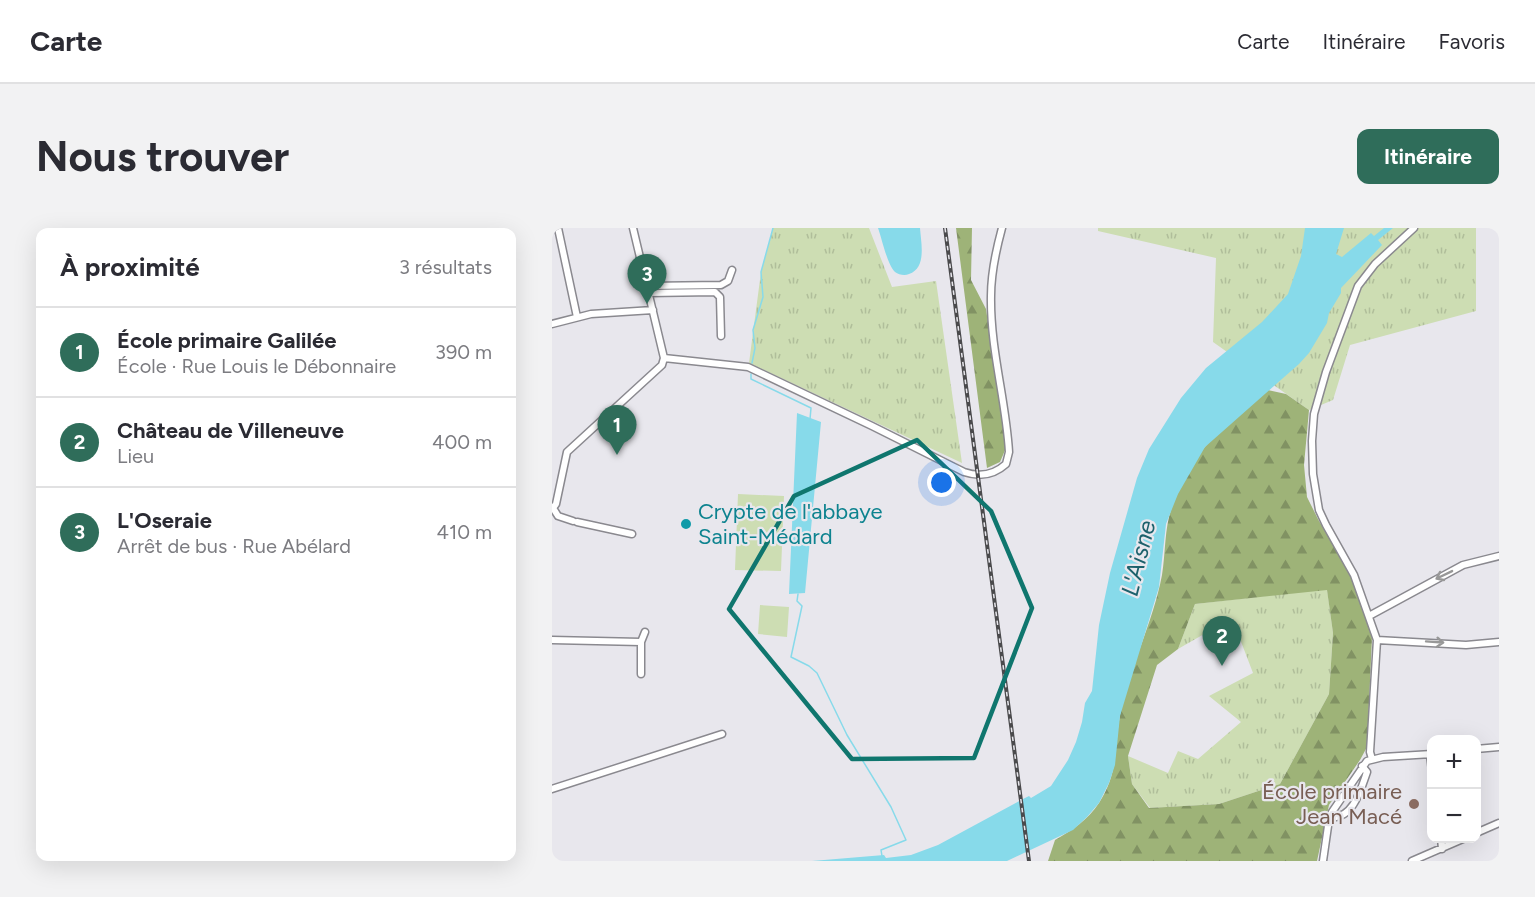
<!DOCTYPE html>
<html lang="fr">
<meta charset="utf-8">
<style>
body{margin:0;font-family:Figtree,sans-serif;background:#f2f2f3;color:#2b2b33}
.controls{position:absolute;right:18px;bottom:18px;display:grid;overflow:hidden;border-radius:12px;box-shadow:0 6px 24px #0002}
.controls button{width:54px;height:54px;display:grid;place-items:center;padding:0;border:0;border-bottom:2px solid #e1e1e2;background:#fff;color:#2b2b33;font:30px sans-serif}
.you{position:absolute;left:390px;top:255px;width:21px;height:21px;margin:-15px;border:4px solid #fff;border-radius:50%;background:#1a73e8;box-shadow:0 0 0 9px #1a73e833}
.badge{display:grid;place-items:center;width:39px;height:39px;border-radius:50%;background:#2f6d5a;color:#fff;font-size:20px;font-weight:700}
.pin{position:absolute;translate:-50% -50px;filter:drop-shadow(0 2px 3px #0008)}
.pin::after{content:'';position:absolute;top:32px;width:21px;height:18px;background:inherit;clip-path:polygon(0 0,100% 0,50% 100%)}
.list{margin:0;padding:0;list-style:none}
h2{display:flex;justify-content:space-between;align-items:center;height:78px;margin:0;padding:0 24px;font-size:26px}
h2 small{font-size:20px;font-weight:400;color:#7c7c81}
.list li{display:grid;grid-template-columns:39px 1fr auto;gap:18px;align-items:center;box-sizing:border-box;height:90px;padding:0 24px;border-top:2px solid #e1e1e2}
.list b{display:block;font-size:22px;white-space:nowrap}
.list p{margin:0;font-size:20px;white-space:nowrap;color:#7c7c81}
.list em{font-size:20px;font-style:normal;color:#7c7c81}
.map{position:relative;flex:none;width:947px;height:633px;overflow:hidden;border-radius:12px}
header{display:flex;align-items:center;gap:36px;box-sizing:border-box;height:84px;padding:0 30px;background:#fff;border-bottom:2px solid #e1e1e2}
header strong{font-size:28px}
nav{display:flex;gap:33px;margin-inline-start:auto;font-size:21px}
.intro{display:flex;align-items:center;justify-content:space-between;box-sizing:border-box;height:144px;padding:0 36px}
h1{margin:0;font-size:42px}
.button{padding:15px 27px;border-radius:12px;background:#2f6d5a;color:#fff;font-size:21px;font-weight:700}
main{display:flex;gap:36px;padding:0 36px}
aside{flex:1;background:#fff;border-radius:12px;box-shadow:0 6px 24px #0002}
.map>svg:first-child{display:block}
.grass{fill:url(#grass-tufts)}
.forest{fill:url(#forest-firs);fill-rule:evenodd}
.pitch{fill:#cdddb3}
.water{fill:#87daea}
.lines{fill:none;stroke-linecap:round;stroke-linejoin:round}
.stream{stroke:#87daea;stroke-width:1.5}
.street-casing{stroke:#8a898f;stroke-width:9}
.street{stroke:#fff;stroke-width:6}
.rail-casing{stroke:#4a4a4c;stroke-width:4}
.rail{stroke:#e8e7ed;stroke-width:1.5;stroke-dasharray:4.5;stroke-linecap:butt}
.oneway{stroke:#989898}
.marked{fill:none;stroke:#0f766e;stroke-width:4.5;stroke-linejoin:round}
.culture-dot{fill:#0f9aa8;stroke:#e8e7ed;stroke-width:2}
.education-dot{fill:#8d6e63;stroke:#e8e7ed;stroke-width:2}
.labels{text-anchor:middle;dominant-baseline:central;stroke-width:4.5;stroke-linejoin:round;paint-order:stroke}
.culture-label{font-size:22px;fill:#0d838f;stroke:#e8e7ed;text-anchor:start}
.education-label{font-size:22px;fill:#785e54;stroke:#e8e7ed;text-anchor:end}
.water-label{font-size:24px;font-style:italic;fill:#1c616c;stroke:#e8e7ed}
</style>
<header>
<strong>Carte</strong>
<nav><a>Carte</a><a>Itinéraire</a><a>Favoris</a></nav>
</header>
<div class="intro"><h1>Nous trouver</h1><a class="button">Itinéraire</a></div>
<main>
<aside>
<h2>À proximité<small>3 résultats</small></h2>
<ul class="list">
<li><span class="badge">1</span><div><b>École primaire Galilée</b><p>École · Rue Louis le Débonnaire</p></div><em>390 m</em></li>
<li><span class="badge">2</span><div><b>Château de Villeneuve</b><p>Lieu</p></div><em>400 m</em></li>
<li><span class="badge">3</span><div><b>L'Oseraie</b><p>Arrêt de bus · Rue Abélard</p></div><em>410 m</em></li>
</ul>
</aside>
<div class="map">
<svg width="947" height="633" viewBox="0 0 947 633">
<defs>
<pattern id="grass-tufts" width="24" height="20" patternUnits="userSpaceOnUse" patternTransform="scale(1.5)"><rect width="24" height="20" fill="#cdddb3"/><path d="M3 7l-1-3M5 7V3M7 7l1-3M15 17l-1-3M17 17v-4M19 17l1-3" fill="none" stroke="#b0be9a"/></pattern>
<pattern id="forest-firs" width="22" height="20" patternUnits="userSpaceOnUse" patternTransform="scale(1.5)"><rect width="22" height="20" fill="#9eb378"/><path d="M5 1l3.5 6h-7zM16 11l3.5 6h-7z" fill="#819263"/></pattern>
</defs>
<rect width="100%" height="100%" fill="#e8e7ed"/>
<path class="grass" d="M221,0H317L340,59L384,53L410,235L197,135L209,44Z
M546,0H924V83L798,117L781,172L757,182L661,114L664,30L546,3Z
M775,361L781,405L777,466L728,556L667,576L598,580L580,556L576,528L616,545L626,523L646,531L689,494L657,468L701,445L680,390L626,421L643,376Z"/>
<path class="forest" d="M404,0H420L419,52L434,81L454,220L448,234L435,240Z
M716,162L734,166L757,182L752,237L755,269L767,293L798,344L820,410L815,519L808,532L777,577L765,633H496L503,612C520,602 536,592 547,575C567,544 562,520 568,487C577,440 601,395 610,347C614,323 612,299 621,276C629,257 639,236 652,220C670,198 695,180 716,162ZM775,362L781,405L777,466L728,556L667,576L597,580L580,556L576,528L605,437L626,421L643,376Z"/>
<path class="pitch" d="M186,266L232,268L229,343L183,342Z
M208,377L237,379L235,409L206,406Z"/>
<path class="water" d="M326,0H368C369,15 375,40 357,46C353,48 347,47 343,44C335,36 330,11 326,0Z
M753,0H792L784,26L790,29L819,5L822,8L832,0H841L826,12L830,17L789,60V65L777,85L775,95L757,125L747,136L653,219L626,266L614,296L607,359L568,488L563,537L557,555L547,575L535,589L521,602L455,633H260L332,627L334,630L359,627L386,617L473,570L477,568L479,570L499,558L516,532L524,514L530,494L533,475L540,463L547,397L558,345L585,250L597,221L629,170L654,140L710,94L736,66L749,28Z
M245,185L269,194L253,365L237,366Z"/>
<g class="lines">
<path class="stream" d="M200,135L203,120L201,102L211,69L209,44L221,0
M199,146V151L259,180L258,191
M246,366L245,373L250,378L239,429L257,438L265,445L295,507L339,579L354,612L329,622L330,628"/>
<g class="street-casing">
<path id="street" d="M6,0L25,89
M81,0L112,130
M95,58L169,57L176,53L180,42
M96,65L163,64L168,69L169,108
M0,96L39,86L101,82
M112,130L196,139L320,198L412,244C427,249 442,247 454,236L457,224C454,172 438,121 439,68C439,45 444,22 450,0
M1,280L4,276L15,224L110,137L112,130
M1,280L6,288L21,293
M25,294L80,306
M817,388L911,337L947,328
M0,412L89,414V446
M825,412L914,417L947,414
M89,414L93,404
M924,521L947,519
M878,526L880,543
M820,531L818,524L825,412L802,347L774,297L767,282L761,246L760,213L762,186L774,144L806,58L823,36L862,0
M0,561L170,506
M778,589C801,592 809,561 815,544L810,538
M924,605L947,595
M889,610L890,621
M771,633L776,598L780,584L815,533L831,529L880,526
M860,633L913,610"/>
</g>
<use href="#street" class="street"/>
<g class="rail-casing">
<path id="rail" d="M393,0L477,633"/>
</g>
<use href="#rail" class="rail"/>
</g>
<defs><path id="oneway-shaft" d="M-6 0H5M1.5-3L5.5 0L1.5 3" fill="none" stroke-width="1.6" stroke-linecap="round" stroke-linejoin="round" transform="scale(1.5)"/></defs>
<g class="oneway">
<use href="#oneway-shaft" transform="translate(892 347) rotate(154)"/>
<use href="#oneway-shaft" transform="translate(883 414) rotate(4)"/>
</g>
<path class="marked" d="M365,212L439,283L480,380L422,530L300,531L177,381L242,268Z"/>
<circle class="culture-dot" cx="134" cy="296" r="6"/>
<circle class="education-dot" cx="862" cy="576" r="6"/>
<g class="labels">
<g class="culture-label">
<text x="146" y="283">Crypte de l'abbaye<tspan x="146" dy="25">Saint-Médard</tspan></text>
</g>
<g class="education-label">
<text x="850" y="563">École primaire<tspan x="850" dy="25">Jean Macé</tspan></text>
</g>
<g class="water-label">
<text transform="translate(586 330) rotate(-76)">L'Aisne</text>
</g>
</g>
</svg>
<div class="controls">
<button>+</button>
<button>−</button>
</div>
<div class="you"></div>
<div class="pin badge" style="left:65px;top:227px">1</div>
<div class="pin badge" style="left:670px;top:438px">2</div>
<div class="pin badge" style="left:95px;top:76px">3</div>
</div>
</main>
